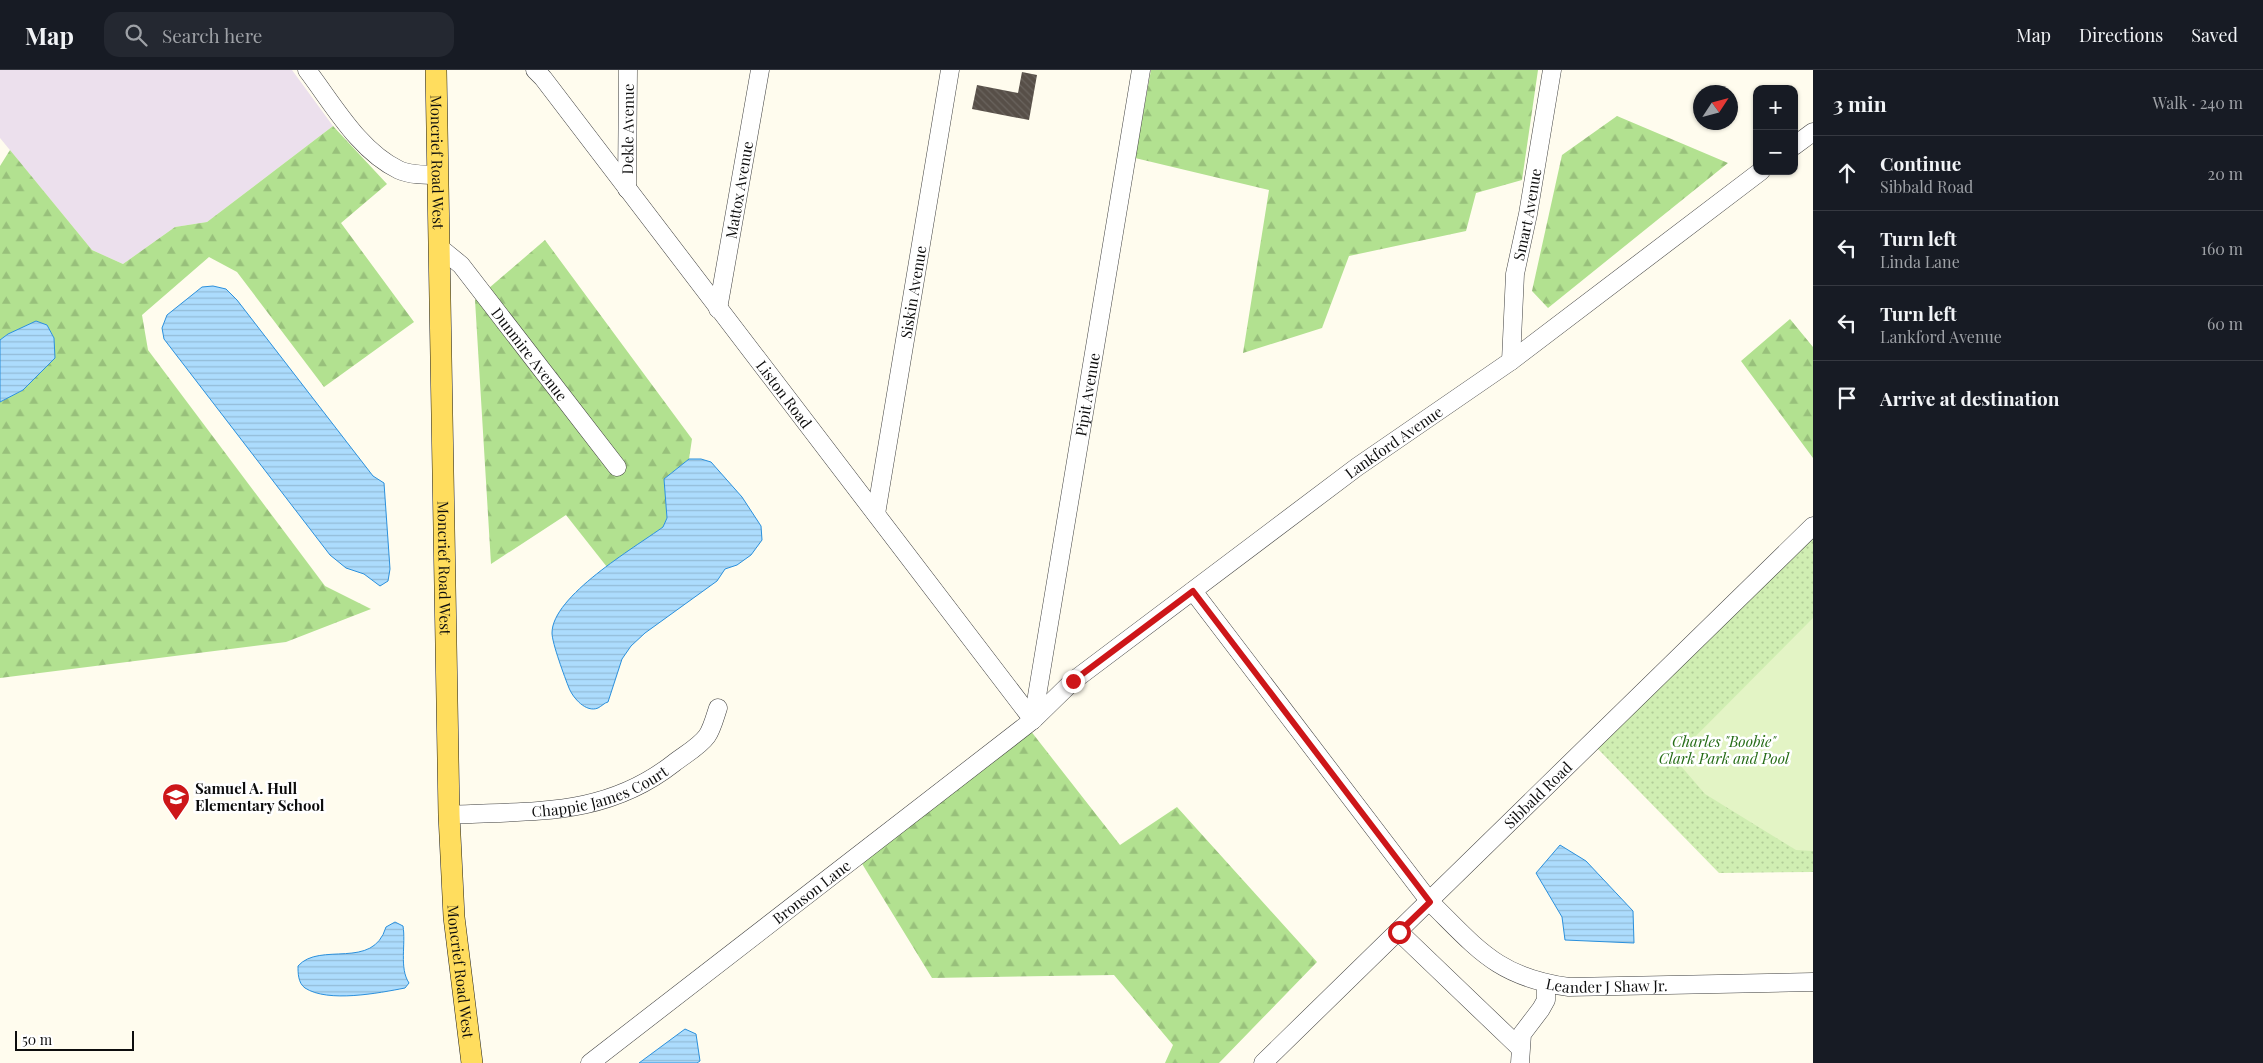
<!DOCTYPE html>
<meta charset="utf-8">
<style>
body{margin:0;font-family:"Playfair Display",serif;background:#242831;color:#f1f3f6}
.controls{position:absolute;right:15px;top:15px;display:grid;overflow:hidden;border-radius:10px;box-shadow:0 1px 4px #0004}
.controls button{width:45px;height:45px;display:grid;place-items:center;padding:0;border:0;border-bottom:1px solid #363941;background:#171b24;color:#f1f3f6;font:25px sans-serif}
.compass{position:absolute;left:1693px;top:15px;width:45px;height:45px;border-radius:50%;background:#171b24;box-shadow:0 1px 4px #0004;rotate:54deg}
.scale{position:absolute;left:15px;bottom:12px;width:119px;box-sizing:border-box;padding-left:5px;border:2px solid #0d0d0d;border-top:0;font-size:14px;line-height:18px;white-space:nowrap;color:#0d0d0d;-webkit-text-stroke:4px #fff;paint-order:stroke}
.stop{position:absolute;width:15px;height:15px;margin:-11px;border:4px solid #cd1619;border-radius:50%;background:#fff}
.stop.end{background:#cd1619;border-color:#fff;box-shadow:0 1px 5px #0008}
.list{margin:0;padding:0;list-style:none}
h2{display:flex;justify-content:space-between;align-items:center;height:65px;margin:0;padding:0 20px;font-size:21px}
h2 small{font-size:16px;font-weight:400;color:#9ea1a6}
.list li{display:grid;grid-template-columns:32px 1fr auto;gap:15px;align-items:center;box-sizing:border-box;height:75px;padding:0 20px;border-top:1px solid #363941}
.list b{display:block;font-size:19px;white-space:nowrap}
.list p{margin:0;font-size:16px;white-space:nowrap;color:#9ea1a6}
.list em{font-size:16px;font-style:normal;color:#9ea1a6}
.icon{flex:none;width:28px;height:28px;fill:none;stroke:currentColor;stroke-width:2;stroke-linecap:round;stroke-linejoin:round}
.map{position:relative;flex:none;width:1813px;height:993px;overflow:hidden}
header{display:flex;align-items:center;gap:30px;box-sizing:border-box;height:70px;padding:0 25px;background:#171b24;border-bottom:1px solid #363941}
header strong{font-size:24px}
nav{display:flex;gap:28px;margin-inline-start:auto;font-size:18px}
.search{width:350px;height:45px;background:#242831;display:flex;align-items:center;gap:12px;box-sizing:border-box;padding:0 18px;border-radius:15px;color:#9ea1a6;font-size:19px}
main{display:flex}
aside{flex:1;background:#171b24}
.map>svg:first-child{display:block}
.industrial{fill:#ece0ed}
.forest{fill:url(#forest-firs)}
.park{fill:url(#park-dots)}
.pitch{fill:#e3f4c5}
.water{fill:url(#water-rules);stroke:#2b90dc}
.building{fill:url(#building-back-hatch)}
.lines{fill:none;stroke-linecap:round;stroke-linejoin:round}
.minor-casing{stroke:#404040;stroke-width:19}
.major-casing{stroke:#1e1e1e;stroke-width:22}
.minor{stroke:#fff;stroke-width:18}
.major{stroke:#ffdd5e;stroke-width:21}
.route{stroke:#cd1619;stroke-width:6}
.labels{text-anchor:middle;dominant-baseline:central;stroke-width:5;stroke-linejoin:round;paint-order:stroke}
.street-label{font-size:15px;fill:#0d0d0d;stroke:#fff}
.park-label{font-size:15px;font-style:italic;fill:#256c16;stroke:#fff}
.poi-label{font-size:15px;font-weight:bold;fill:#0d0d0d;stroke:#fff;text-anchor:start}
</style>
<header>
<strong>Map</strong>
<div class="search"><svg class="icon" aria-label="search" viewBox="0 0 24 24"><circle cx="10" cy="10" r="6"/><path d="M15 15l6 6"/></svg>Search here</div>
<nav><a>Map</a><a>Directions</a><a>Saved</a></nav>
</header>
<main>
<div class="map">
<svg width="1813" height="993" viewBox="0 0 1813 993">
<defs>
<pattern id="forest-firs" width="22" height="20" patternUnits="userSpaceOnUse" patternTransform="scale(1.25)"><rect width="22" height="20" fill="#b2e190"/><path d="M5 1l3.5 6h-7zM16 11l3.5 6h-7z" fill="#98c07b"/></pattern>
<pattern id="park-dots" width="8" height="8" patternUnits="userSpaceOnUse" patternTransform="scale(1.25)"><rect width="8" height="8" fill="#d0eeb2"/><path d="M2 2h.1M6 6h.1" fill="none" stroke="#b1cb98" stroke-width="1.8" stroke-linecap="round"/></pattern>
<pattern id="water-rules" width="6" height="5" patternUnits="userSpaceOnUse" patternTransform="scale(1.25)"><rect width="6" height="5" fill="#acdcfd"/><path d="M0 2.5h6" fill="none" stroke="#93bcd8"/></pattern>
<pattern id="building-back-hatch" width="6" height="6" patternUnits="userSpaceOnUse" patternTransform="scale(1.25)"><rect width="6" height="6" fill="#574f48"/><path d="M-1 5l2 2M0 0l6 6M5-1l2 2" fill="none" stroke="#6a645e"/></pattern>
</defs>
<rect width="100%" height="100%" fill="#fffcee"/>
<path class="industrial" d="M0,0H292L333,56L207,152L175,157L123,194L92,180L0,68Z"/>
<path class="forest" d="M1151,0H1538L1522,110L1476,123L1466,161L1349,186L1322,258L1243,283L1269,120L1135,88Z
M1617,46L1728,93L1548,238L1532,221L1562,85Z
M333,56L387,114L341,153L414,252L324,317L237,202L209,187L142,245L148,280L325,516L371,539L286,572L0,608V332L23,320L54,268L47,255L36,252L8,264L0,270V96L10,80L92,180L123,194L175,157L207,152Z
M545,170L692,369L689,389L664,409L667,448L663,457L607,497L566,445L491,494L475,230Z
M1790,249L1813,277V388L1741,291Z
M1030,660L1120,775L1177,737L1317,892L1219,993H1165L1173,975L1114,905L932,908L861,792Z"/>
<path class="park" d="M1813,467V802L1719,803L1597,678Z"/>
<path class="pitch" d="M1813,548V781L1796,780L1705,724L1674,688Z"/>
<path class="water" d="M213,216L226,219L237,230L373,406L384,413L390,499L388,511L380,516L364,504L346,498L330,485L164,269L162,258L167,245L202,217Z
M36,251L47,255L54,268L55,288L23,320L0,332V270L8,264Z
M689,389H701L711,392L742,427L761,456L762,470L751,485L737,495L725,499L717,511L645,563L631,576L622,589L608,632C604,633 602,636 598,638C586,643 573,628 569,618C565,608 552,573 552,563C552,526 634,478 663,457L667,448L664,409Z
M1560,775L1586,791L1633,841L1634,873L1565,870L1562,847L1536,803Z
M395,852L403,856C406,874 399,898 409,913L405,918C379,923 328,933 305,918C298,913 298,903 298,896C320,871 373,901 386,857Z
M685,959L696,964L700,991L697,993H639Z"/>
<path class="building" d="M1022,2L1037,5L1029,50L972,39L977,15L1018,23Z"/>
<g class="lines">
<g class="minor-casing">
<g id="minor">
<path d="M307,0C333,34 359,81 399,100C410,105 425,105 437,105"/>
<path id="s1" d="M535,0L543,8L1033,650"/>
<path d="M1794,76L1813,62"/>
<path id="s2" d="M627,119L628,0"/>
<path id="s3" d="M439,177L461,195L617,397"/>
<path id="s4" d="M718,239L760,0"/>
<path id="s5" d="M1511,291L1515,204L1528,144L1552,0"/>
<path id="s6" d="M876,444L950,0"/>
<path id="s7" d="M1193,521L1430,832C1478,879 1497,907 1569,917L1813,912"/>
<path id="s8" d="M1033,650L1141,0"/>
<path id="s9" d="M449,745C532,740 604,748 674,693C684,685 699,677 707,666C712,659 715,647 718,638"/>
<path d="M1399,862L1520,978"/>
<path id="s10" d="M590,993L1033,650L1073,611L1357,397L1511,291L1761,101"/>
<path id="s11" d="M1263,993L1813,456"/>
<path d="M1520,993L1522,964L1541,939L1546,930V914"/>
</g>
</g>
<g class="major-casing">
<g id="major">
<path id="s12" d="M436,0L449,745L454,847L472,993"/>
</g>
</g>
<use href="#minor" class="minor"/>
<use href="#major" class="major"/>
</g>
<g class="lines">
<path class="route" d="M1073,611L1193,521L1430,832L1399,862"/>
</g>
<defs>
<g id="school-pin" transform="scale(1.4375)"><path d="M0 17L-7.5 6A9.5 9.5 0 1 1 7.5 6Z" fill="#cd1619" stroke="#fff"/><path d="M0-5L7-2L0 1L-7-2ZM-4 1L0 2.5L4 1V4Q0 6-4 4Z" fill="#fff"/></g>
</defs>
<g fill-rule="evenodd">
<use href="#school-pin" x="176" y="727"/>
</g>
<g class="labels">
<g class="street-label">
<text stroke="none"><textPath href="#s2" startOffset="60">Dekle Avenue</textPath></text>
<text stroke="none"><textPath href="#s12" startOffset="92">Moncrief Road West</textPath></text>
<text stroke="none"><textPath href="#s4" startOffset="121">Mattox Avenue</textPath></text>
<text stroke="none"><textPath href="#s5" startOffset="148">Smart Avenue</textPath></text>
<text stroke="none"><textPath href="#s6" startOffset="225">Siskin Avenue</textPath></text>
<text stroke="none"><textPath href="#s3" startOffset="141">Dunmire Avenue</textPath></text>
<text stroke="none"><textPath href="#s1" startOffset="409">Liston Road</textPath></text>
<text stroke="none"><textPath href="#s8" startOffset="330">Pipit Avenue</textPath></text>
<text stroke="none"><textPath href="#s10" startOffset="1016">Lankford Avenue</textPath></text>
<text stroke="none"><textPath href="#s12" startOffset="498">Moncrief Road West</textPath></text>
<text stroke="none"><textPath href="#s9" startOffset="154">Chappie James Court</textPath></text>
<text stroke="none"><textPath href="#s11" startOffset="384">Sibbald Road</textPath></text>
<text stroke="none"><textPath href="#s10" startOffset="280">Bronson Lane</textPath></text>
<text stroke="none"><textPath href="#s12" startOffset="902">Moncrief Road West</textPath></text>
<text stroke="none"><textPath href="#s7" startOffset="596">Leander J Shaw Jr.</textPath></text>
</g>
<g class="park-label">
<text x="1724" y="671">Charles "Boobie"<tspan x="1724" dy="17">Clark Park and Pool</tspan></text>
</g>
<g class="poi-label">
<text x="195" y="718">Samuel A. Hull<tspan x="195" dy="17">Elementary School</tspan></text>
</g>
</g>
</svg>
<div class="controls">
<button>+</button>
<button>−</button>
</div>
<svg class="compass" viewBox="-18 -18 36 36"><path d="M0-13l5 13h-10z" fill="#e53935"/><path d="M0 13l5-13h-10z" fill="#9ea1a6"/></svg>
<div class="scale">50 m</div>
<div class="stop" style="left:1399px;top:862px"></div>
<div class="stop end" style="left:1073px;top:611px"></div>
</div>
<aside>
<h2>3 min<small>Walk · 240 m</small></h2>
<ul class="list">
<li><svg class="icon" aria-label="ahead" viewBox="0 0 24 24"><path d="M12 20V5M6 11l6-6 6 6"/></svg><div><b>Continue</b><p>Sibbald Road</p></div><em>20 m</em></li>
<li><svg class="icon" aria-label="left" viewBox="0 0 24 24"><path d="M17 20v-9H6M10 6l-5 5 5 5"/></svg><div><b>Turn left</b><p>Linda Lane</p></div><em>160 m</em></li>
<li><svg class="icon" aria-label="left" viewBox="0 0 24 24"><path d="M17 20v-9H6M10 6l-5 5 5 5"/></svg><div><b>Turn left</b><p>Lankford Avenue</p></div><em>60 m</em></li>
<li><svg class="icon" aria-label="arrive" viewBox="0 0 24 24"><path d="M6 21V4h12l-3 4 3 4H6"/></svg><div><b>Arrive at destination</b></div></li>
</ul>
</aside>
</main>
